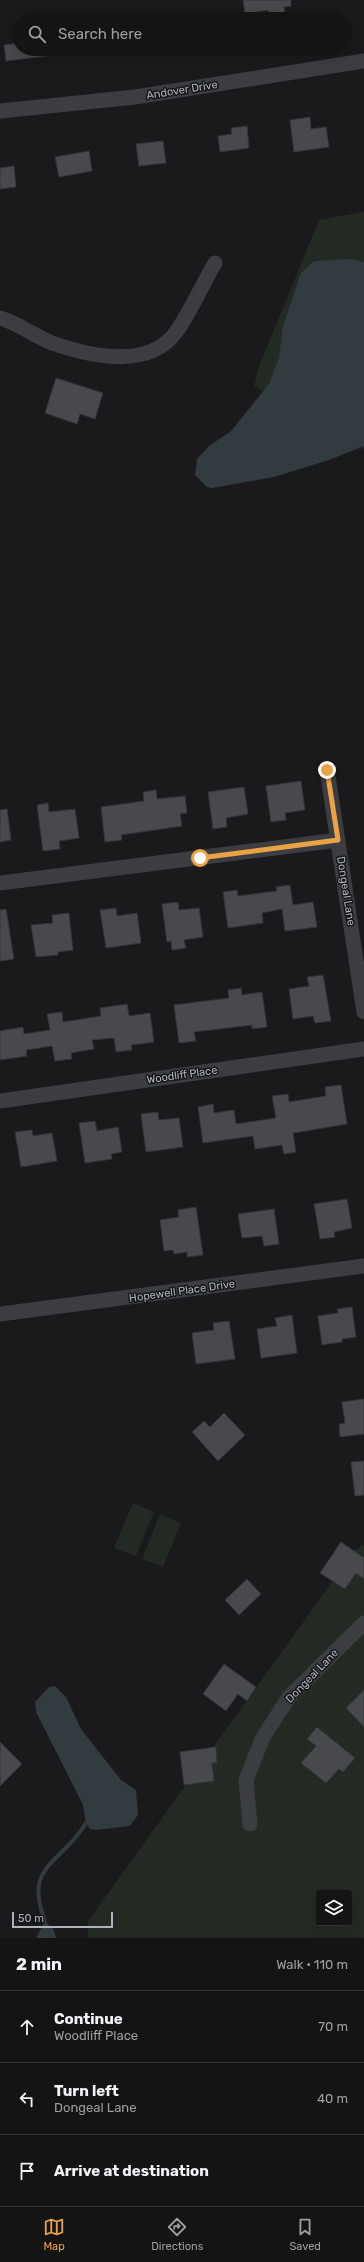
<!DOCTYPE html>
<meta charset="utf-8">
<style>
body{margin:0;font-family:Rubik,sans-serif;background:#212122;color:#f1f3f6}
.controls{position:absolute;right:12px;bottom:12px;display:grid;overflow:hidden;border-radius:4px;box-shadow:0 4px 16px #0002}
.controls button{width:36px;height:36px;display:grid;place-items:center;padding:0;border:0;border-bottom:1px solid #333334;background:#141415;color:#f1f3f6;font:20px sans-serif}
.scale{position:absolute;left:12px;bottom:10px;width:101px;box-sizing:border-box;padding-left:4px;border:2px solid #aeb3bb;border-top:0;font-size:11px;line-height:14px;white-space:nowrap;color:#aeb3bb;-webkit-text-stroke:3px #151517;paint-order:stroke}
.stop{position:absolute;width:12px;height:12px;margin:-9px;border:3px solid #e9a246;border-radius:50%;background:#fff}
.stop.end{background:#e9a246;border-color:#fff;box-shadow:0 1px 4px #0008}
.list{margin:0;padding:0;list-style:none}
h2{display:flex;justify-content:space-between;align-items:center;height:52px;margin:0;padding:0 16px;font-size:17px}
h2 small{font-size:13px;font-weight:400;color:#9d9ea0}
.list li{display:grid;grid-template-columns:26px 1fr auto;gap:12px;align-items:center;box-sizing:border-box;height:72px;padding:0 16px;border-top:1px solid #333334}
.list b{display:block;font-size:15px;white-space:nowrap}
.list p{margin:0;font-size:13px;white-space:nowrap;color:#9d9ea0}
.list em{font-size:13px;font-style:normal;color:#9d9ea0}
.icon{flex:none;width:22px;height:22px;fill:none;stroke:currentColor;stroke-width:2;stroke-linecap:round;stroke-linejoin:round}
.map{position:relative;flex:none;width:364px;height:1938px;overflow:hidden}
.search{position:absolute;background:#141415;box-shadow:0 4px 16px #0002;left:12px;right:12px;top:12px;height:44px;display:flex;align-items:center;gap:10px;box-sizing:border-box;padding:0 14px;border-radius:22px;color:#9d9ea0;font-size:15px}
.sheet{height:268px;background:#141415}
nav{display:flex;justify-content:space-around;align-items:center;box-sizing:border-box;height:56px;border-top:1px solid #333334;background:#141415;font-size:11px;color:#9d9ea0}
nav a{display:grid;justify-items:center;gap:2px}
nav .on{color:#e9a246}
.map>svg:first-child{display:block}
.green{fill:#222a23;fill-rule:evenodd}
.water{fill:#313b40}
.lines{fill:none;stroke-linecap:round;stroke-linejoin:round}
.stream{stroke:#313b40;stroke-width:4}
.building{fill:#47494c;stroke:#343538}
.minor{stroke:#3b3d41;stroke-width:15}
.route{stroke:#e9a246;stroke-width:5}
.labels{text-anchor:middle;dominant-baseline:central;stroke-width:3;stroke-linejoin:round;paint-order:stroke}
.street-label{font-size:11px;fill:#aeb3bb;stroke:#151517}
</style>
<div class="map">
<svg width="364" height="1938" viewBox="0 0 364 1938">
<rect width="100%" height="100%" fill="#1a1a1c"/>
<path class="green" d="M364,212V449L254,386L260,364L319,220Z
M133,1503L154,1512L136,1556L114,1548Z
M160,1514L181,1523L163,1567L142,1559Z
M364,1545V1938H88V1921L355,1550ZM319,1893H349V1923H319Z"/>
<path class="water" d="M352,259L364,262V446L329,460L274,477L212,488L207,487L195,475L197,459L209,446L231,431L269,384L279,358L283,326L301,273L314,261Z
M55,1686L66,1697L81,1729L121,1780L136,1790L138,1815L130,1826L96,1830L90,1829L86,1823L83,1805L36,1712L35,1702L49,1687Z
M45,1921L54,1930L56,1938H36Z"/>
<g class="lines">
<path class="stream" d="M45,1921C23,1864 61,1865 86,1823"/>
</g>
<path class="building" d="M243,0H291V6L284,7L286,18L270,19L268,10L245,14Z
M19,43V49H46L47,56L6,61L4,45Z
M310,117L311,129L326,127L329,147L294,152L290,120Z
M247,126L249,148L220,152L218,136L232,134L231,128Z
M163,141L166,163L139,166L136,144Z
M89,151L92,171L59,177L55,157Z
M14,166L16,187L0,189V168Z
M56,378L103,393L95,419L80,414L77,424L45,413Z
M301,781L305,810L285,813L286,820L271,822L266,786Z
M244,787L248,814L226,818L227,827L213,829L208,792Z
M156,790L157,799L185,796L187,813L180,814L182,826L121,835L122,840L105,842L101,807L144,801L143,792Z
M48,803L49,812L75,809L79,838L59,841L60,849L43,851L37,805Z
M7,809L11,840L0,842V810Z
M290,885L293,905L313,902L317,927L285,931L282,909L262,913L263,923L228,928L223,892L237,890L238,896L277,891L276,887Z
M178,902L179,910L199,908L203,937L184,940L186,948L172,950L171,941L167,942L162,904Z
M116,908L117,916L137,913L141,943L106,948L100,910Z
M6,909L14,959L0,961V910Z
M69,913L73,950L58,952V955L36,957L31,925L53,923L52,915Z
M323,975L331,1021L315,1023L313,1016L293,1019L289,989L309,986L307,977Z
M241,988L242,995L262,992L267,1027L252,1029V1025L194,1032L196,1041L179,1043L174,1005L229,998L228,990Z
M127,1004L129,1016L150,1013L154,1042L131,1045L132,1050L116,1052L114,1038L92,1040L94,1049L71,1053L72,1059L55,1061L52,1046L26,1050L27,1056L0,1060V1031L23,1027L24,1034L50,1030L47,1014L62,1012L63,1022L101,1016L100,1008Z
M341,1085L347,1124L293,1133L296,1152L284,1154L282,1145L255,1149L253,1136L203,1143L198,1107L213,1104L214,1113L234,1110L236,1124L276,1118L272,1096L288,1094L289,1102L326,1096L325,1087Z
M158,1112L159,1120L179,1118L183,1147L146,1152L141,1114Z
M95,1121L97,1131L118,1127L122,1152L111,1154L112,1159L85,1163L79,1123Z
M32,1130L33,1136L52,1133L57,1161L21,1167L15,1132Z
M347,1199L352,1228L334,1232L335,1237L320,1239L314,1204Z
M196,1207L203,1255L187,1257V1252L174,1254L173,1250L164,1251L160,1220L179,1217L178,1210Z
M274,1209L279,1244L264,1246L262,1236L242,1238L238,1214Z
M352,1307L356,1337L342,1339V1342L322,1345L318,1316L338,1313L337,1309Z
M292,1315L297,1353L261,1358L257,1329L277,1326L275,1318Z
M229,1321L235,1359L196,1364L192,1333L214,1330L213,1323Z
M364,1399V1434L340,1437L339,1424L345,1423L342,1402Z
M224,1413L245,1435L218,1461L192,1432L204,1421L210,1427Z
M364,1461V1495L355,1496L351,1462Z
M341,1542L364,1558V1579L356,1573L345,1589L320,1573Z
M247,1579L261,1594L239,1615L225,1600Z
M224,1664L256,1687L247,1701L238,1694L226,1711L203,1694Z
M364,1690V1727L346,1708Z
M317,1727L355,1758L343,1772L339,1769L326,1783L301,1763L316,1746L307,1739Z
M0,1742L22,1764L0,1786Z
M216,1747L217,1763H212L214,1781L184,1785L180,1752Z"/>
<g class="lines">
<path class="minor" d="M0,111L135,97L364,61
M0,318C18,323 34,336 52,343C89,356 149,370 176,332C191,311 202,285 215,263
M327,770L364,1012
M0,883L338,840
M0,1101L364,1049
M0,1314L364,1266
M250,1824L246,1781L262,1739L289,1697L364,1623"/>
</g>
<g class="lines">
<path class="route" d="M200,858L338,840L327,770"/>
</g>
<g class="labels">
<g class="street-label">
<text transform="translate(182 90) rotate(-9)">Andover Drive</text>
<text transform="translate(346 891) rotate(81)">Dongeal Lane</text>
<text transform="translate(182 1075) rotate(-8)">Woodliff Place</text>
<text transform="translate(182 1291) rotate(-8)">Hopewell Place Drive</text>
<text transform="translate(312 1676) rotate(-46)">Dongeal Lane</text>
</g>
</g>
</svg>
<div class="controls">
<button><svg class="icon" aria-label="layers" viewBox="0 0 24 24"><path d="M12 4l9 5-9 5-9-5zM3 14l9 5 9-5"/></svg></button>
</div>
<div class="scale">50 m</div>
<div class="stop" style="left:200px;top:858px"></div>
<div class="stop end" style="left:327px;top:770px"></div>
<div class="search"><svg class="icon" aria-label="search" viewBox="0 0 24 24"><circle cx="10" cy="10" r="6"/><path d="M15 15l6 6"/></svg>Search here</div>
</div>
<section class="sheet">
<h2>2 min<small>Walk · 110 m</small></h2>
<ul class="list">
<li><svg class="icon" aria-label="ahead" viewBox="0 0 24 24"><path d="M12 20V5M6 11l6-6 6 6"/></svg><div><b>Continue</b><p>Woodliff Place</p></div><em>70 m</em></li>
<li><svg class="icon" aria-label="left" viewBox="0 0 24 24"><path d="M17 20v-9H6M10 6l-5 5 5 5"/></svg><div><b>Turn left</b><p>Dongeal Lane</p></div><em>40 m</em></li>
<li><svg class="icon" aria-label="arrive" viewBox="0 0 24 24"><path d="M6 21V4h12l-3 4 3 4H6"/></svg><div><b>Arrive at destination</b></div></li>
</ul>
</section>
<nav>
<a class="on"><svg class="icon" aria-label="map" viewBox="0 0 24 24"><path d="M3 6l6-2 6 2 6-2v14l-6 2-6-2-6 2zM9 4v14M15 6v14"/></svg>Map</a>
<a><svg class="icon" aria-label="directions" viewBox="0 0 24 24"><path d="M12 3l9 9-9 9-9-9zM9 14v-3h6M13 9l2 2-2 2"/></svg>Directions</a>
<a><svg class="icon" aria-label="saved" viewBox="0 0 24 24"><path d="M7 4h10v16l-5-4-5 4z"/></svg>Saved</a>
</nav>
